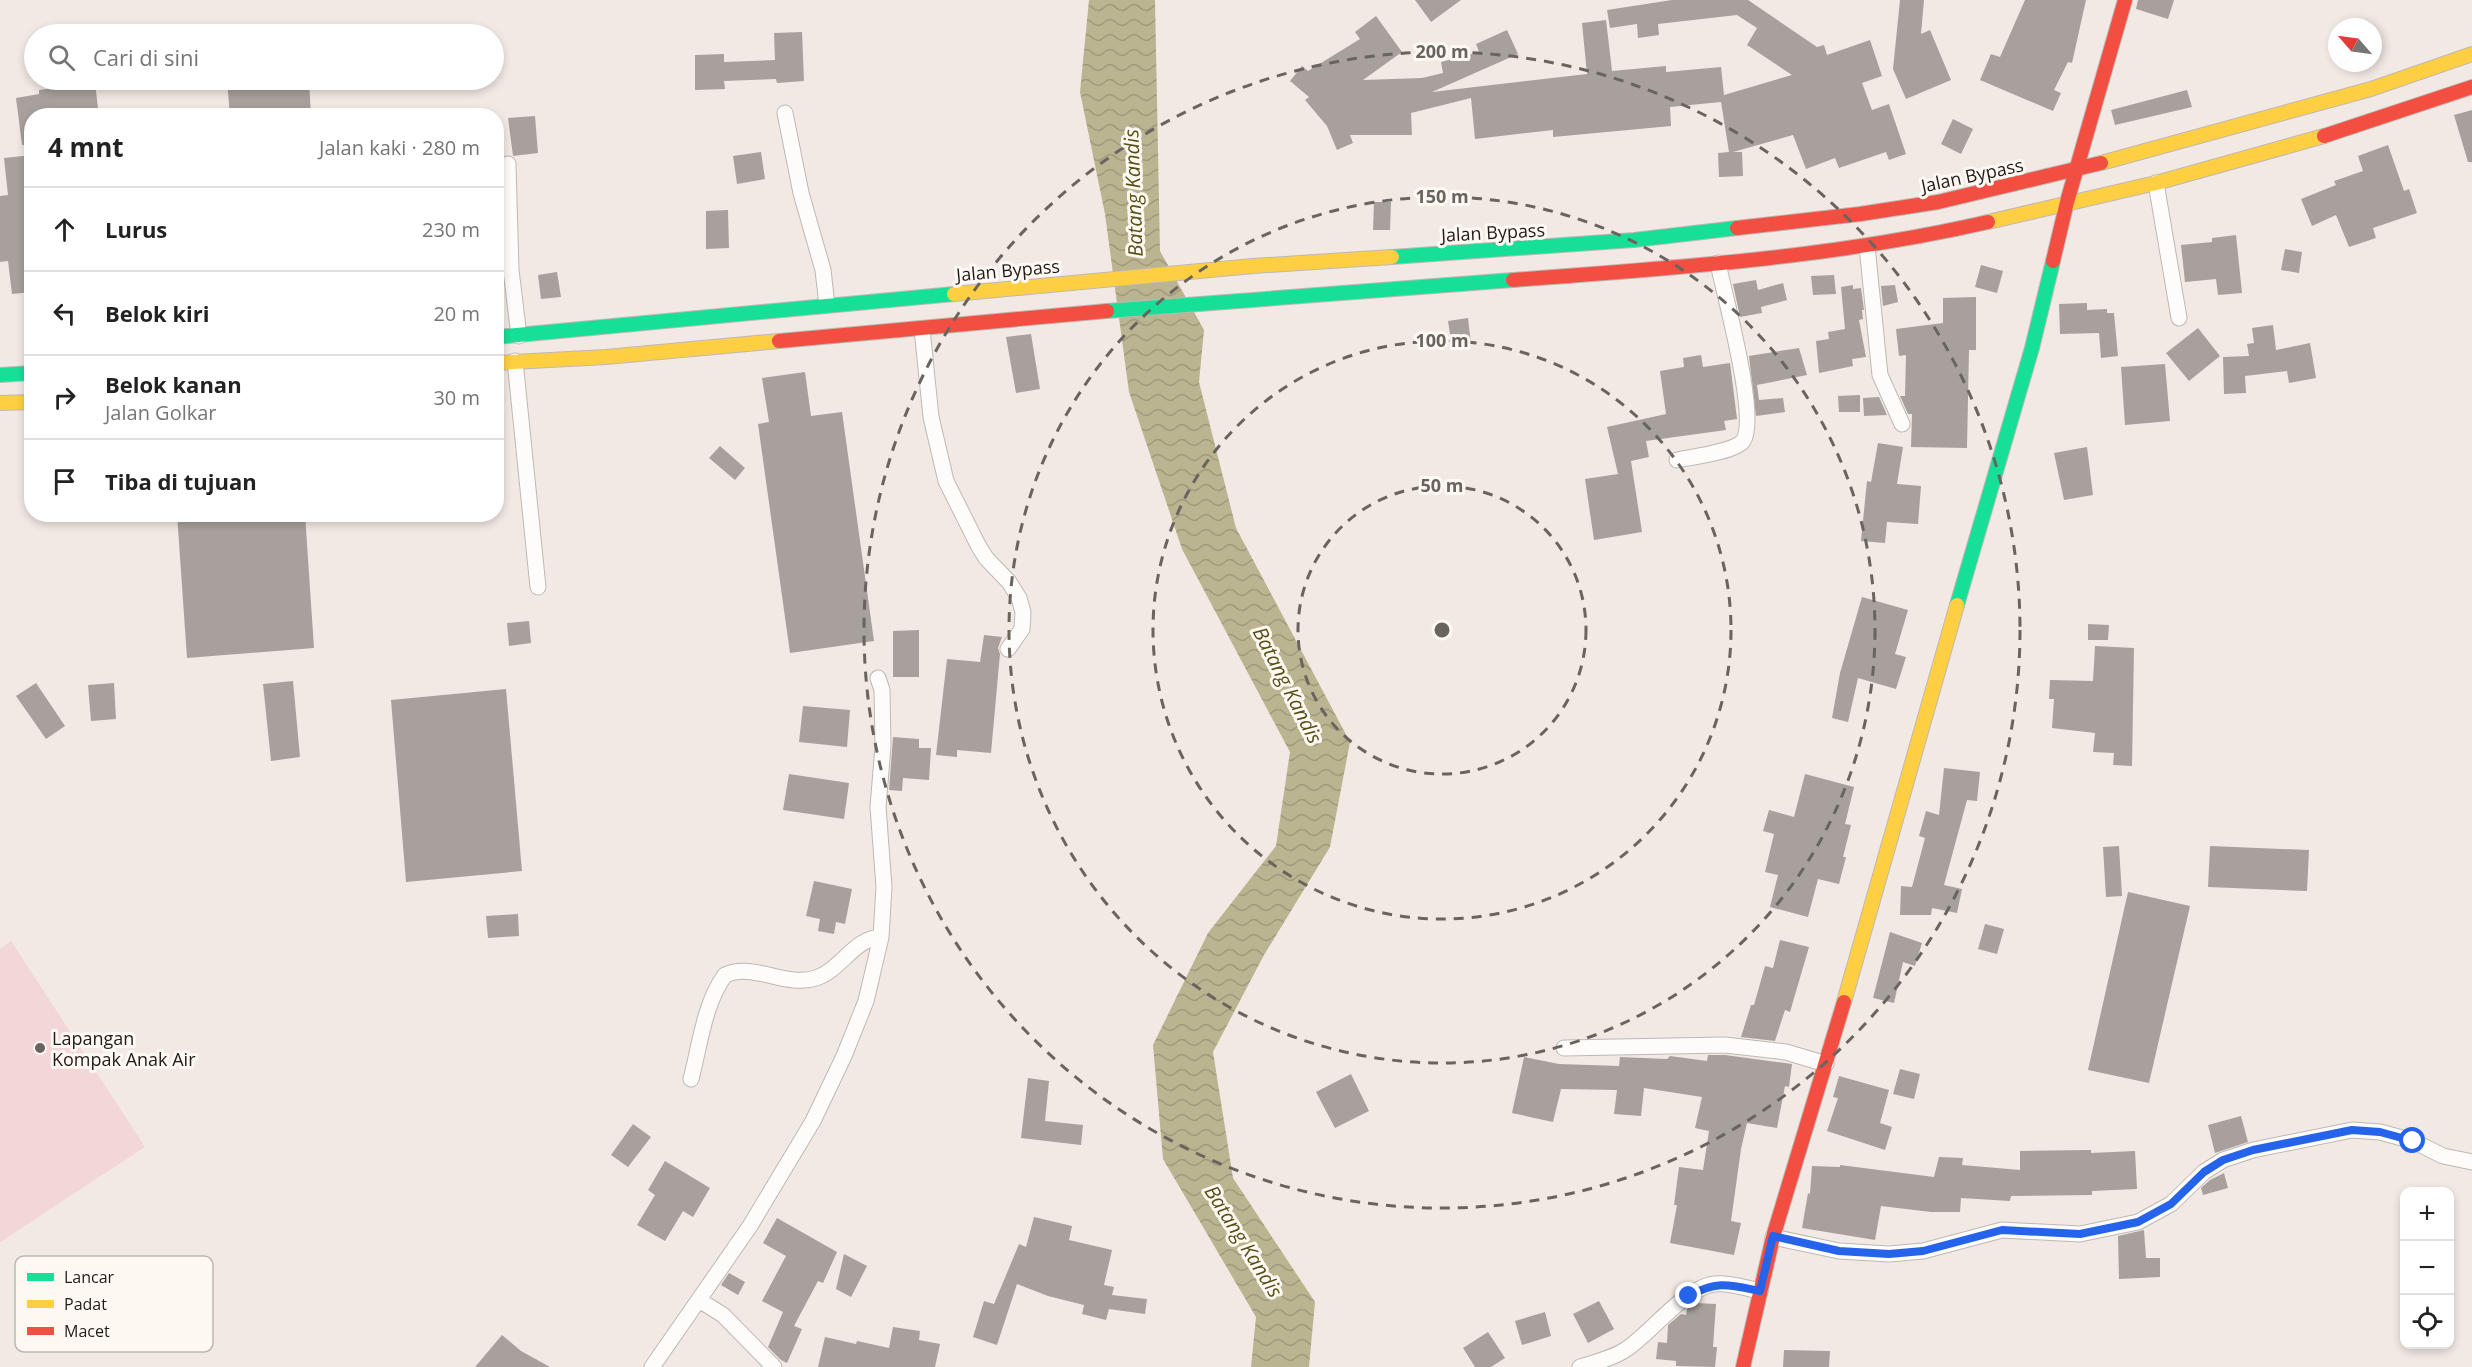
<!DOCTYPE html>
<html lang="id">
<meta charset="utf-8">
<style>
body{margin:0;font-family:"Open Sans",sans-serif;background:#f2f2f2;color:#222}
.controls{position:absolute;right:18px;bottom:18px;display:grid;overflow:hidden;border-radius:12px;box-shadow:0 3px 9px #0003}
.controls button{width:54px;height:54px;display:grid;place-items:center;padding:0;border:0;border-bottom:2px solid #e0e0e0;background:#fff;color:#222;font:30px sans-serif}
.compass{position:absolute;left:2328px;top:18px;width:54px;height:54px;border-radius:50%;background:#fff;box-shadow:0 3px 9px #0003;rotate:298deg}
.stop{position:absolute;width:18px;height:18px;margin:-14px;border:4px solid #2563eb;border-radius:50%;background:#fff}
.stop.end{background:#2563eb;border-color:#fff;box-shadow:0 2px 6px #0008}
.list{margin:0;padding:0;list-style:none}
h2{display:flex;justify-content:space-between;align-items:center;height:78px;margin:0;padding:0 24px;font-size:26px}
h2 small{font-size:20px;font-weight:400;color:#767676}
.list li{display:grid;grid-template-columns:39px 1fr auto;gap:18px;align-items:center;box-sizing:border-box;height:84px;padding:0 24px;border-top:2px solid #e0e0e0}
.list b{display:block;font-size:22px;white-space:nowrap}
.list p{margin:0;font-size:20px;white-space:nowrap;color:#767676}
.list em{font-size:20px;font-style:normal;color:#767676}
.icon{flex:none;width:33px;height:33px;fill:none;stroke:currentColor;stroke-width:2;stroke-linecap:round;stroke-linejoin:round}
.map{position:relative;flex:none;width:2472px;height:1367px;overflow:hidden}
.search{position:absolute;background:#fff;box-shadow:0 3px 9px #0003;left:24px;top:24px;width:480px;height:66px;display:flex;align-items:center;gap:15px;box-sizing:border-box;padding:0 21px;border-radius:33px;color:#767676;font-size:22px}
.panel{position:absolute;background:#fff;box-shadow:0 3px 9px #0003;left:24px;top:108px;width:480px;height:414px;border-radius:24px}
.map>svg:first-child{display:block}
.grass{fill:#f3d6d6}
.water{fill:url(#water-waves)}
.building{fill:#a7a09c}
.lines{fill:none;stroke-linecap:round;stroke-linejoin:round}
.street-casing{stroke:#beb8b4;stroke-width:17}
.fast-casing{stroke:#beb8b4;stroke-width:16}
.slow-casing{stroke:#beb8b4;stroke-width:16}
.jam-casing{stroke:#beb8b4;stroke-width:16}
.street{stroke:#fdfcfb;stroke-width:15}
.fast{stroke:#16e098;stroke-width:14}
.slow{stroke:#ffcf43;stroke-width:14}
.jam{stroke:#f24e42;stroke-width:14}
.route{stroke:#2563eb;stroke-width:8}
.ring{fill:none;stroke:#6a645f;stroke-width:3;stroke-dasharray:10 8}
.poi-dot{fill:#6a645f;stroke:#fef8f3;stroke-width:2}
.labels{text-anchor:middle;dominant-baseline:central;stroke-width:6;stroke-linejoin:round;paint-order:stroke}
.street-label{font-size:18px;fill:#211c18;stroke:#fef8f3}
.poi-label{font-size:18px;fill:#211c18;stroke:#fef8f3;text-anchor:start}
.water-label{font-size:20px;font-style:italic;fill:#564f15;stroke:#fef8f3}
.key{fill:#fef8f3;stroke:#bcb6b1;stroke-width:1.5}
.key-label{font-size:16px;fill:#211c18}
.centre{fill:#6a645f;stroke:#fef8f3;stroke-width:3}
.ring-label{font-size:18px;text-anchor:middle;font-weight:bold;fill:#6a645f;stroke:#fef8f3;stroke-width:6;stroke-linejoin:round;paint-order:stroke}
</style>
<div class="map">
<svg width="2472" height="1367" viewBox="0 0 2472 1367">
<defs>
<pattern id="water-waves" width="16" height="10" patternUnits="userSpaceOnUse" patternTransform="scale(1.5)"><rect width="16" height="10" fill="#bbb491"/><path d="M0 5q4-4 8 0t8 0" fill="none" stroke="#a09a7c"/></pattern>
</defs>
<rect width="100%" height="100%" fill="#f2e9e4"/>
<path class="grass" d="M11,941L145,1147L0,1242V949Z"/>
<path class="water" d="M1089,0H1155L1160,251L1204,330L1199,382L1236,528L1350,742L1330,847L1264,955L1213,1052L1233,1178L1315,1302L1309,1367H1251L1256,1317L1163,1159L1153,1045L1208,933L1276,846L1290,752L1182,549L1129,392L1105,214L1080,92Z"/>
<path class="building" d="M1415,0H1461L1431,22Z
M1672,0H1748L1817,47L1824,45L1827,55L1870,40L1882,76L1862,83L1872,110L1889,104L1906,154L1889,160L1886,152L1839,168L1835,158L1806,169L1793,135L1733,152H1742L1743,176L1719,177L1718,153L1729,152L1721,102L1670,107L1671,126L1553,137V130L1475,139L1471,98L1411,113L1412,135H1350L1353,143L1337,150L1327,126L1305,100L1309,97L1290,81L1302,66L1308,71L1360,39L1355,32L1376,16L1402,52L1363,80L1422,78L1443,73L1441,62L1479,52L1476,44L1507,30L1518,54L1432,92L1587,74L1582,23L1606,20L1612,71L1666,66V72L1721,67L1724,95L1792,75L1747,45L1757,28L1737,15L1658,24L1659,35L1638,38L1637,24L1610,28L1607,10Z
M1900,0H1924L1921,34L1930,30L1951,80L1906,99L1893,69Z
M2025,0H2086L2072,63L2068,62L2054,90L2061,93L2053,111L1980,80L1991,54L2000,57Z
M2138,0H2174L2168,19L2136,9Z
M802,32L804,81L777,83L776,79L724,81L725,89L695,90V55L724,54V62L775,60L774,33Z
M227,80H309L311,116H230Z
M95,83L99,116H32V145H22L16,98L39,94V90Z
M2187,90L2192,107L2115,125L2111,110Z
M2472,110V162H2468L2454,115Z
M535,116L538,153L513,156L508,118Z
M1953,119L1973,129L1961,154L1941,144Z
M2388,145L2404,191L2409,189L2417,213L2373,228L2376,238L2349,247L2336,215L2312,226L2301,199L2336,185L2334,181L2363,171L2358,156Z
M761,152L765,179L737,184L733,156Z
M32,155V292L12,294L8,261L0,262V196L8,195L4,158Z
M1374,202H1391L1390,230H1373Z
M728,210L729,248L706,249V211Z
M2236,235L2242,293L2218,295L2216,279L2185,282L2181,245L2212,242V238Z
M2285,249L2302,252L2299,273L2281,270Z
M1981,265L2003,271L1997,293L1975,287Z
M557,272L561,297L541,299L538,275Z
M1834,275L1836,294L1813,295L1811,276Z
M1756,280L1758,290L1783,283L1787,300L1761,307L1762,313L1740,317L1733,284Z
M1853,285V289L1861,288L1864,310H1862L1863,319L1859,320L1866,357L1852,359L1853,366L1819,373L1816,341L1829,339L1828,332L1845,329L1841,287Z
M1895,285L1898,302L1883,306L1881,286Z
M1976,297V350H1969L1967,448L1911,447L1912,414H1908L1900,396H1905L1906,355L1899,356L1896,329L1943,323V298Z
M2087,303V310L2107,309V313H2114L2118,356L2101,358L2099,333L2060,334L2059,304Z
M1468,318L1471,344L1452,347L1448,321Z
M2273,325L2276,350L2310,343L2316,378L2289,383L2287,371L2245,376L2246,393L2224,394L2223,357L2249,356L2247,344L2254,343L2252,328Z
M2198,328L2220,356L2189,381L2166,353Z
M1031,334L1040,389L1016,393L1006,337Z
M1799,348L1807,375L1757,385L1759,400L1783,398L1785,412L1756,416L1749,356Z
M1701,355L1703,367L1730,363L1737,419L1724,421L1726,430L1646,441L1649,457L1631,461L1642,532L1594,540L1585,479L1618,474L1607,427L1666,414L1660,371L1684,367L1683,358Z
M2165,364L2170,421L2125,425L2121,367Z
M805,372L811,416L842,412L874,641L790,653L758,424L769,422L762,378Z
M1860,395V412H1839L1838,396Z
M1879,397L1887,415L1864,416L1863,398Z
M1878,443L1903,447L1897,484L1921,486L1918,524L1887,522L1885,543L1861,541L1867,481L1871,482Z
M720,446L745,468L735,480L709,458Z
M2087,447L2093,495L2064,500L2054,453Z
M177,514H305L314,648L187,658Z
M1862,597L1908,610L1895,654L1906,657L1896,689L1858,678L1848,722L1832,718L1840,673Z
M529,621L531,643L509,646L507,623Z
M2088,624L2109,625L2108,640H2088Z
M919,630V677H893V631Z
M984,635L1002,637L998,648L1000,654L991,753L957,750V757L936,755L947,659L980,662Z
M2095,646L2134,648L2132,766L2113,765L2114,753L2093,752L2095,733L2052,728L2054,699H2049L2050,680L2093,681Z
M293,681L300,757L271,761L263,684Z
M36,683L65,726L46,739L16,696Z
M114,683L116,719L91,721L88,685Z
M506,689L522,871L406,882L391,700Z
M803,706L850,710L847,747L799,742Z
M893,737L919,739V748H931L929,780L903,778L902,791L889,790Z
M1944,768L1980,772L1977,801L1967,800L1944,885L1962,889L1957,913L1932,908L1931,915H1900L1901,886L1912,887L1925,838L1919,836L1926,811L1939,815Z
M789,774L849,783L844,819L783,810Z
M1805,774L1854,787L1845,824L1851,825L1843,857H1846L1839,884L1818,879L1808,917L1770,907L1778,875L1765,872L1774,834L1763,831L1769,810L1794,817Z
M2119,846L2122,896L2106,897L2103,847Z
M2210,846L2309,850L2307,891L2208,887Z
M814,881L852,889L845,924L836,922L834,934L818,931L820,919L806,916Z
M2128,892L2190,906L2149,1083L2088,1070Z
M518,914L519,936L488,938L486,916Z
M1985,924L2004,929L1997,954L1978,949Z
M1890,932L1922,943L1915,966L1903,962L1894,1003L1873,998Z
M1780,940L1809,947L1790,1012L1785,1010L1775,1041L1741,1037L1751,1005H1754L1765,966L1773,968Z
M1708,1055H1725L1792,1064L1789,1087L1785,1086L1777,1128L1747,1123L1741,1149L1731,1221L1741,1223L1734,1255L1670,1243L1677,1205H1674L1679,1167L1703,1170L1709,1131L1695,1128L1702,1097L1644,1088L1641,1116L1614,1114L1617,1090L1561,1089L1553,1122L1512,1113L1524,1057L1559,1064L1619,1066L1620,1057L1667,1059L1670,1056L1707,1061Z
M1900,1069L1920,1074L1914,1099L1893,1094Z
M1351,1074L1369,1111L1335,1128L1316,1092Z
M1839,1076L1889,1090L1880,1123L1892,1127L1885,1150L1827,1131L1838,1098L1833,1097Z
M1028,1078L1049,1081L1045,1121L1083,1125L1081,1145L1021,1138Z
M2241,1116L2248,1142L2215,1153L2208,1125Z
M633,1124L651,1137L628,1167L611,1155Z
M2091,1150V1153L2135,1151L2137,1189L2092,1191V1195L2011,1196L2010,1201L1961,1198L1960,1212H1931L1881,1206L1875,1240L1802,1228L1808,1193L1810,1194L1812,1166L1840,1167V1165L1934,1177L1939,1157L1963,1158L1962,1165L2020,1170V1151Z
M665,1161L710,1188L693,1217L683,1211L665,1241L637,1225L655,1195L648,1190Z
M2224,1173L2228,1188L2203,1195L2201,1188L2210,1180Z
M1034,1217L1072,1226L1069,1240L1112,1250L1104,1285L1114,1287L1112,1295L1147,1299L1145,1314L1109,1309L1106,1320L1082,1314L1084,1305L1048,1296L1017,1284L997,1345L973,1337L984,1301L994,1304L1019,1244L1026,1247Z
M777,1218L837,1252L823,1283L818,1281L794,1326L802,1329L787,1363L781,1360L768,1347L783,1312L762,1301L786,1256L763,1243Z
M2144,1230L2146,1258H2160V1277L2119,1279L2118,1236Z
M844,1254L867,1266L851,1297L836,1289Z
M729,1273L745,1282L738,1295L721,1285Z
M1599,1301L1614,1329L1588,1343L1573,1314Z
M1695,1303L1716,1304L1713,1347H1717L1715,1367L1676,1366V1361L1656,1359L1658,1342L1667,1343L1668,1325L1681,1314L1686,1315L1687,1309Z
M1545,1312L1551,1336L1522,1345L1515,1321Z
M893,1327L920,1331L919,1340L940,1344L935,1367H818L825,1337L856,1344L857,1341L889,1348Z
M1488,1332L1505,1358L1491,1367H1475L1463,1348Z
M502,1335L521,1351L550,1367H475Z
M1784,1350L1830,1351L1829,1367H1783Z"/>
<g class="lines">
<g class="street-casing">
<path id="street" d="M785,113L801,193L823,270L827,305
M508,164L511,270L519,336
M2156,183L2179,318
M1867,246L1880,375L1902,424
M922,329L931,417L946,481L978,545L986,558L1009,582L1019,598L1023,612L1022,629L1008,649
M515,361L538,587
M1677,460C1692,457 1734,452 1743,441C1759,418 1724,294 1718,263
M1564,1048L1725,1045L1786,1052L1826,1064
M691,1079C700,1045 704,1004 725,975C754,962 785,988 816,978C841,970 854,938 881,937
M1773,1237L1839,1251L1889,1254L1923,1251L2002,1230L2080,1234L2138,1222L2171,1204L2204,1172L2223,1160L2253,1150L2352,1130L2380,1132L2413,1141L2443,1156L2472,1162
M699,1300L723,1315L774,1367
M652,1367L750,1226L813,1121L844,1056L866,1001L881,937L884,887L878,807L883,746L882,690L878,678
M1580,1367C1596,1362 1614,1358 1628,1348C1653,1330 1680,1294 1709,1285C1725,1281 1745,1288 1760,1291"/>
</g>
<g class="fast-casing">
<path id="fast" d="M1392,257L1634,240L1737,228
M1107,311L1513,280
M496,337L954,294
M0,375L32,373
M1957,605L2032,348L2053,261"/>
</g>
<g class="slow-casing">
<path id="slow" d="M2101,163L2371,89L2472,54
M1988,222L2156,183L2324,136
M954,294L1253,266L1392,257
M496,363L606,357L779,341
M0,403L32,402
M1844,1002L1957,605"/>
</g>
<g class="jam-casing">
<path id="jam" d="M2324,136L2472,87
M1737,228L1860,214L1938,202L2101,163
M2053,261L2067,202L2125,0
M1513,280C1671,268 1832,258 1988,222
M779,341L1107,311
M1743,1367L1773,1237L1844,1002"/>
</g>
<use href="#street" class="street"/>
<use href="#fast" class="fast"/>
<use href="#slow" class="slow"/>
<use href="#jam" class="jam"/>
</g>
<g class="lines">
<path class="route" d="M1689,1296C1717,1280 1730,1285 1760,1291L1773,1236L1839,1251L1889,1254L1923,1251L2002,1230L2080,1234L2138,1222L2171,1204L2204,1172L2223,1160L2253,1150L2352,1130L2380,1132L2413,1141"/>
</g>
<g class="ring">
<circle cx="1442" cy="630" r="144"/>
<circle cx="1442" cy="630" r="289"/>
<circle cx="1442" cy="630" r="433"/>
<circle cx="1442" cy="630" r="578"/>
</g>
<circle class="poi-dot" cx="40" cy="1048" r="6"/>
<g class="labels">
<g class="street-label">
<text transform="translate(1972 175) rotate(-12)">Jalan Bypass</text>
<text transform="translate(1493 232) rotate(-3)">Jalan Bypass</text>
<text transform="translate(1008 270) rotate(-5)">Jalan Bypass</text>
</g>
<g class="poi-label">
<text x="52" y="1038">Lapangan<tspan x="52" dy="21">Kompak Anak Air</tspan></text>
</g>
<g class="water-label">
<text transform="translate(1133 193) rotate(-92)">Batang Kandis</text>
<text transform="translate(1288 685) rotate(63)">Batang Kandis</text>
<text transform="translate(1244 1241) rotate(58)">Batang Kandis</text>
</g>
</g>
<rect x="15" y="1256" width="198" height="96" rx="9" class="key"/>
<rect x="27" y="1273" width="27" height="8" fill="#16e098"/>
<rect x="27" y="1300" width="27" height="8" fill="#ffcf43"/>
<rect x="27" y="1327" width="27" height="8" fill="#f24e42"/>
<g class="key-label">
<text x="64" y="1283">Lancar</text>
<text x="64" y="1310">Padat</text>
<text x="64" y="1337">Macet</text>
</g>
<circle cx="1442" cy="630" r="9" class="centre"/>
<g class="ring-label">
<text x="1442" y="58">200 m</text>
<text x="1442" y="203">150 m</text>
<text x="1442" y="347">100 m</text>
<text x="1442" y="492">50 m</text>
</g>
</svg>
<div class="controls">
<button>+</button>
<button>−</button>
<button><svg class="icon" aria-label="locate" viewBox="0 0 24 24"><circle cx="12" cy="12" r="6"/><path d="M12 2v4M12 18v4M2 12h4M18 12h4"/></svg></button>
</div>
<svg class="compass" viewBox="-18 -18 36 36"><path d="M0-13l5 13h-10z" fill="#e53935"/><path d="M0 13l5-13h-10z" fill="#767676"/></svg>
<div class="stop" style="left:2413px;top:1141px"></div>
<div class="stop end" style="left:1689px;top:1296px"></div>
<div class="search"><svg class="icon" aria-label="search" viewBox="0 0 24 24"><circle cx="10" cy="10" r="6"/><path d="M15 15l6 6"/></svg>Cari di sini</div>
<section class="panel">
<h2>4 mnt<small>Jalan kaki · 280 m</small></h2>
<ul class="list">
<li><svg class="icon" aria-label="ahead" viewBox="0 0 24 24"><path d="M12 20V5M6 11l6-6 6 6"/></svg><div><b>Lurus</b></div><em>230 m</em></li>
<li><svg class="icon" aria-label="left" viewBox="0 0 24 24"><path d="M17 20v-9H6M10 6l-5 5 5 5"/></svg><div><b>Belok kiri</b></div><em>20 m</em></li>
<li><svg class="icon" aria-label="right" viewBox="0 0 24 24"><path d="M7 20v-9h11M14 6l5 5-5 5"/></svg><div><b>Belok kanan</b><p>Jalan Golkar</p></div><em>30 m</em></li>
<li><svg class="icon" aria-label="arrive" viewBox="0 0 24 24"><path d="M6 21V4h12l-3 4 3 4H6"/></svg><div><b>Tiba di tujuan</b></div></li>
</ul>
</section>
</div>
